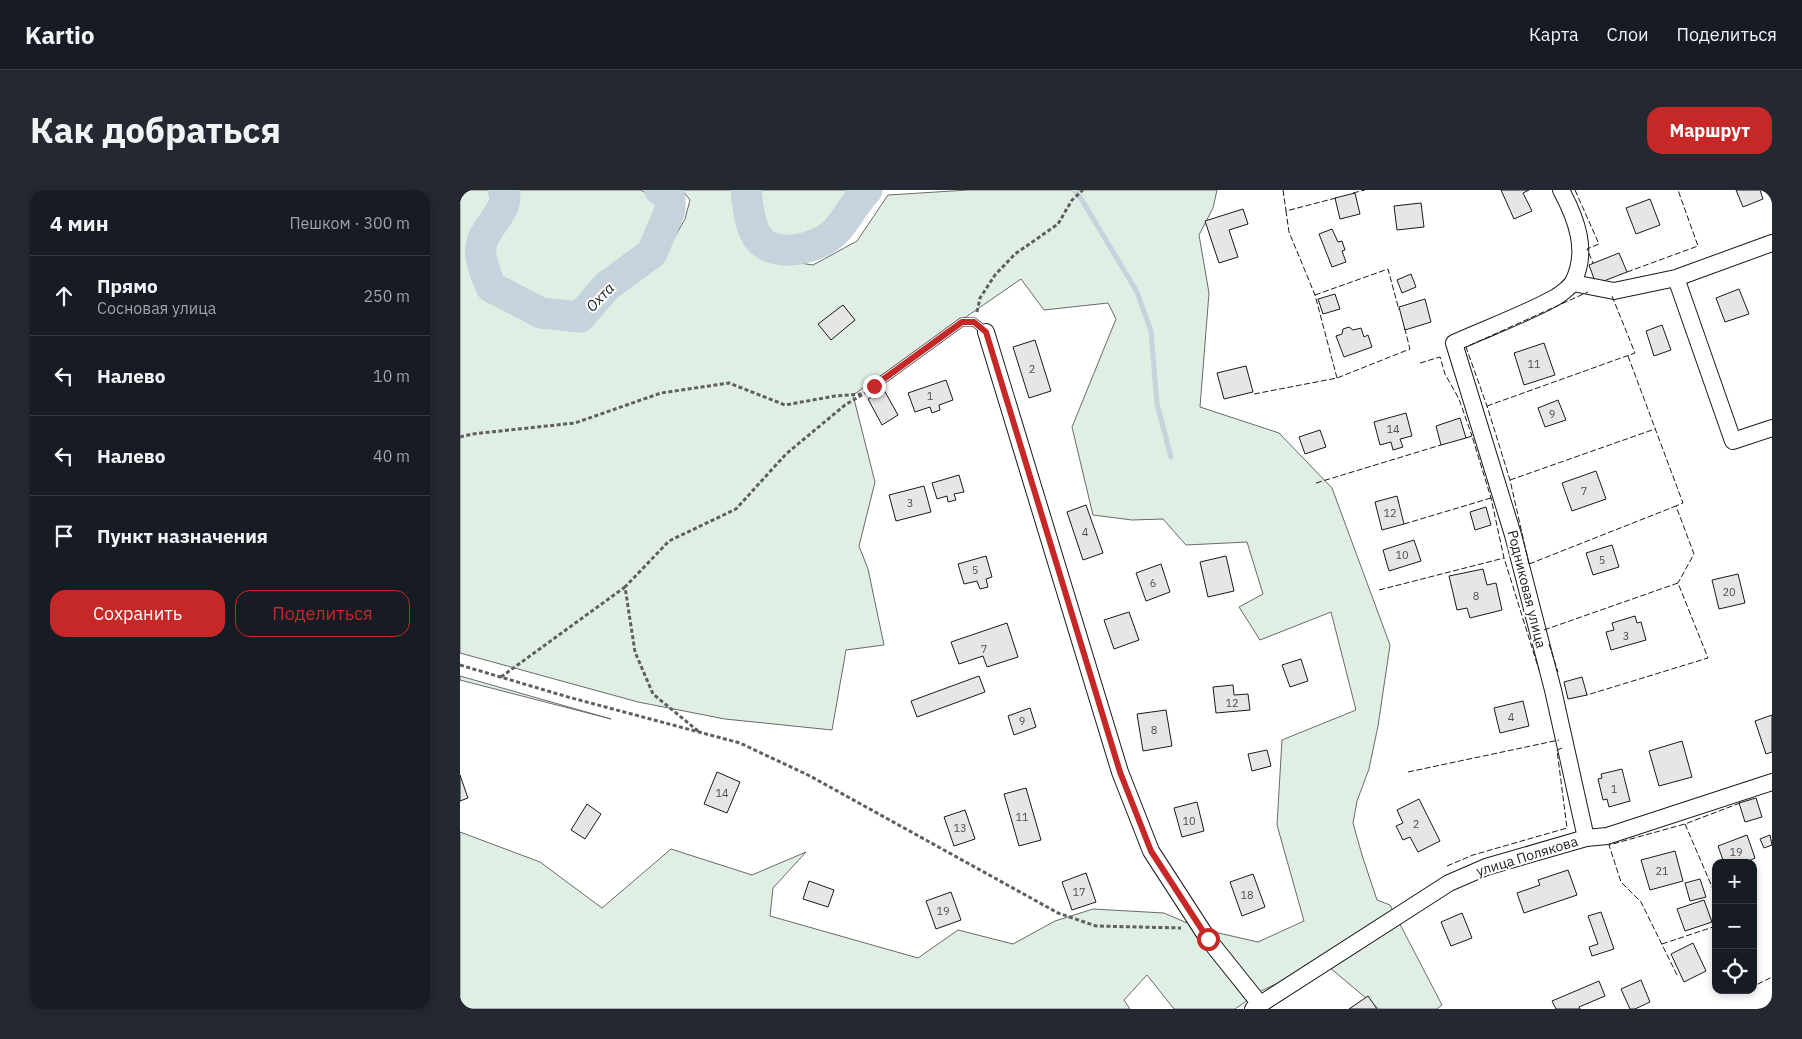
<!DOCTYPE html>
<html lang="ru">
<meta charset="utf-8">
<style>
body{margin:0;font-family:"IBM Plex Sans",sans-serif;background:#242831;color:#f1f3f6}
.controls{position:absolute;right:15px;bottom:15px;display:grid;overflow:hidden;border-radius:10px;box-shadow:0 2px 8px #0003}
.controls button{width:45px;height:45px;display:grid;place-items:center;padding:0;border:0;border-bottom:1px solid #363941;background:#171b24;color:#f1f3f6;font:25px sans-serif}
.stop{position:absolute;width:15px;height:15px;margin:-11px;border:4px solid #c62828;border-radius:50%;background:#fff}
.stop.end{background:#c62828;border-color:#fff;box-shadow:0 1px 5px #0008}
.list{margin:0;padding:0;list-style:none}
h2{display:flex;justify-content:space-between;align-items:center;height:65px;margin:0;padding:0 20px;font-size:21px}
h2 small{font-size:16px;font-weight:400;color:#9ea1a6}
.list li{display:grid;grid-template-columns:32px 1fr auto;gap:15px;align-items:center;box-sizing:border-box;height:80px;padding:0 20px;border-top:1px solid #363941}
.list b{display:block;font-size:19px;white-space:nowrap}
.list p{margin:0;font-size:16px;white-space:nowrap;color:#9ea1a6}
.list em{font-size:16px;font-style:normal;color:#9ea1a6}
.actions{display:flex;gap:10px;padding:15px 20px}
.actions a{flex:1;padding:11px 0;border:1px solid #c62828;border-radius:15px;text-align:center;font-size:18px;color:#c62828}
.actions .main{background:#c62828;color:#fff}
.icon{flex:none;width:28px;height:28px;fill:none;stroke:currentColor;stroke-width:2;stroke-linecap:round;stroke-linejoin:round}
.map{position:relative;flex:none;width:1312px;height:819px;overflow:hidden;border-radius:15px}
header{display:flex;align-items:center;gap:30px;box-sizing:border-box;height:70px;padding:0 25px;background:#171b24;border-bottom:1px solid #363941}
header strong{font-size:24px}
nav{display:flex;gap:28px;margin-inline-start:auto;font-size:18px}
.intro{display:flex;align-items:center;justify-content:space-between;box-sizing:border-box;height:120px;padding:0 30px}
h1{margin:0;font-size:35px}
.button{padding:12px 22px;border-radius:15px;background:#c62828;color:#fff;font-size:18px;font-weight:700}
main{display:flex;gap:30px;padding:0 30px}
aside{flex:1;background:#171b24;border-radius:15px;box-shadow:0 2px 8px #0003}
.map>svg:first-child{display:block}
.green{fill:#e0efe3;stroke:#6a6a6a}
.lines{fill:none;stroke-linecap:round;stroke-linejoin:round}
.stream{stroke:#c6d2dc;stroke-width:5}
.river{stroke:#c6d2dc;stroke-width:31}
.building{fill:#e6e6e6;stroke:#1a1a1a}
.lane-casing{stroke:#1a1a1a;stroke-width:9}
.street-casing{stroke:#1a1a1a;stroke-width:18}
.path{stroke:#5f5f5f;stroke-width:3;stroke-dasharray:4 2.5;stroke-linecap:butt}
.lane{stroke:#fff;stroke-width:8}
.street{stroke:#fff;stroke-width:16}
.fence{stroke:#1a1a1a;stroke-width:1;stroke-dasharray:6 2.5;stroke-linecap:butt}
.route{stroke:#c62828;stroke-width:6}
.labels{text-anchor:middle;dominant-baseline:central;stroke-width:4;stroke-linejoin:round;paint-order:stroke}
.number-label{font-size:11px;fill:#4d4d4d}
.street-label{font-size:14px;fill:#1a1a1a;stroke:#fff}
.water-label{font-size:15px;font-style:italic;fill:#1a1a1a;stroke:#fff}
</style>
<header>
<strong>Kartio</strong>
<nav><a>Карта</a><a>Слои</a><a>Поделиться</a></nav>
</header>
<div class="intro"><h1>Как добраться</h1><a class="button">Маршрут</a></div>
<main>
<aside>
<h2>4 мин<small>Пешком · 300 m</small></h2>
<ul class="list">
<li><svg class="icon" aria-label="ahead" viewBox="0 0 24 24"><path d="M12 20V5M6 11l6-6 6 6"/></svg><div><b>Прямо</b><p>Сосновая улица</p></div><em>250 m</em></li>
<li><svg class="icon" aria-label="left" viewBox="0 0 24 24"><path d="M17 20v-9H6M10 6l-5 5 5 5"/></svg><div><b>Налево</b></div><em>10 m</em></li>
<li><svg class="icon" aria-label="left" viewBox="0 0 24 24"><path d="M17 20v-9H6M10 6l-5 5 5 5"/></svg><div><b>Налево</b></div><em>40 m</em></li>
<li><svg class="icon" aria-label="arrive" viewBox="0 0 24 24"><path d="M6 21V4h12l-3 4 3 4H6"/></svg><div><b>Пункт назначения</b></div></li>
</ul>
<div class="actions"><a class="main">Сохранить</a><a>Поделиться</a></div>
</aside>
<div class="map">
<svg width="1312" height="819" viewBox="0 0 1312 819">
<rect width="100%" height="100%" fill="#fff"/>
<path class="green" d="M0,0H36L31,19L9,63L23,101L82,131L125,136L153,106L202,69L225,29L230,10L222,0H276L280,41L306,68L353,75L397,51L428,5L508,0H757L753,18L739,45L749,103L740,217L819,243L872,298L930,455L918,536L909,579L897,611L893,633L902,665L917,710L930,715L982,815L977,819H919L863,772L801,801L775,819H714L687,785L664,810L670,819H0V642L80,672L142,718L211,659L292,685L346,662L313,698L310,726L458,768L498,740L553,754L595,731L633,719L704,723L741,739L798,752L844,731L817,635L822,550L896,520L871,422L800,450L779,417L803,404L787,352L726,355L703,329L672,330L633,325L612,237L656,129L648,113L584,120L561,89L393,205L415,292L399,356L408,379L424,455L386,460L372,540L265,529L178,512L0,463Z
M56,0H181L196,9L198,21L193,41L174,64L141,88L130,106L116,115L95,116L77,114L59,103L38,90L32,79L31,62L34,51L56,22L58,9Z
M294,0H393L368,34L348,47L330,48H311L301,39Z
M0,486L151,529L0,490Z"/>
<g class="lines">
<path class="stream" d="M614,0L622,10L677,102L691,141L697,214L711,267"/>
<path class="river" d="M43,0C52,18 26,35 22,52C17,66 26,84 31,97L81,123L120,127L147,96L192,63L210,20V8L200,0
M286,0C288,15 289,37 299,49C317,70 360,58 376,41C388,28 395,12 407,0"/>
</g>
<path class="building" d="M1041,0H1069L1063,3L1072,21L1054,29Z
M1276,0H1300L1303,9L1283,17Z
M895,3L900,24L880,29L875,8Z
M1190,9L1200,35L1176,44L1166,18Z
M961,13L964,37L937,40L934,16Z
M783,19L788,34L769,40L778,67L759,73L745,31Z
M872,39L878,52L882,51L885,60L882,61L886,72L872,77L859,44Z
M1159,63L1167,82L1136,94L1129,75Z
M951,84L956,97L942,103L937,90Z
M1279,99L1289,124L1265,132L1256,108Z
M875,104L880,119L863,124L858,109Z
M965,109L971,132L945,140L939,117Z
M383,115L395,130L371,150L358,134Z
M1202,135L1211,160L1194,166L1186,141Z
M889,137L893,140L901,138L904,147L908,145L912,157L884,167L876,146L882,144L883,139Z
M575,150L591,201L569,208L553,157Z
M1084,153L1095,185L1064,195L1054,163Z
M786,176L793,202L764,209L757,183Z
M486,190L493,210L479,215L480,220L472,223L470,217L455,222L448,203Z
M424,200L438,225L422,235L408,209Z
M1098,210L1106,230L1085,237L1078,218Z
M946,223L952,246L940,249L943,257L933,260L931,252L920,255L914,232Z
M1000,228L1006,248L981,255L976,236Z
M860,240L866,257L845,264L839,247Z
M1136,281L1146,309L1112,321L1102,293Z
M499,285L504,302L494,304L496,310L488,312L487,306L477,309L472,293Z
M464,296L471,322L436,331L429,305Z
M937,306L944,334L922,340L915,312Z
M626,315L643,363L623,370L607,322Z
M1026,317L1031,335L1015,340L1010,322Z
M954,350L961,371L929,381L923,360Z
M1152,355L1159,377L1133,385L1126,363Z
M526,366L532,387L526,389L528,397L520,399L517,391L504,394L498,374Z
M766,366L774,401L748,407L740,372Z
M701,374L710,402L686,411L676,383Z
M1023,379L1027,395L1036,393L1042,420L1010,428L1007,418L997,420L989,386Z
M1278,384L1285,413L1259,419L1252,390Z
M669,422L679,450L654,459L644,430Z
M1175,426L1177,433L1181,432L1186,450L1151,460L1146,442L1154,440L1152,433Z
M547,433L558,467L527,477L523,466L499,474L491,452Z
M841,469L848,491L830,497L822,475Z
M519,486L525,502L457,527L451,511Z
M1122,487L1127,505L1108,509L1104,492Z
M773,495L774,505L788,504L790,520L756,523L753,497Z
M1063,511L1069,536L1040,543L1034,518Z
M570,518L576,537L554,545L548,526Z
M706,520L712,556L683,561L677,524Z
M1312,525V562L1306,564L1295,531Z
M1222,551L1232,587L1199,596L1189,561Z
M807,560L811,576L792,581L788,564Z
M1162,579L1170,611L1149,617L1147,609L1143,610L1138,589L1142,588L1141,584Z
M257,582L280,592L267,623L244,614Z
M0,585L8,608L0,611Z
M566,598L581,650L559,656L544,604Z
M1296,608L1302,627L1285,632L1279,613Z
M959,609L980,651L958,662L950,647L943,650L936,636L943,633L937,620Z
M737,612L744,641L722,647L714,618Z
M127,614L141,624L125,649L111,640Z
M505,620L515,649L494,656L484,627Z
M1287,645L1295,668L1285,673H1264L1258,656Z
M1310,645L1312,655L1304,658L1300,649Z
M1215,661L1223,691L1190,700L1181,670Z
M1108,680L1117,705L1064,723L1057,703L1080,695L1078,690Z
M626,683L636,712L612,720L602,692Z
M793,684L805,717L782,726L770,692Z
M1240,689L1246,707L1230,711L1225,693Z
M349,691L374,700L368,717L343,709Z
M491,702L501,730L476,739L466,711Z
M1244,710L1252,732L1225,741L1217,719Z
M1141,722L1154,759L1132,766L1129,757L1138,754L1128,726Z
M1002,723L1012,748L991,756L981,732Z
M1233,753L1246,781L1224,792L1211,764Z
M1181,790L1190,812L1175,819H1170L1161,799Z
M1139,791L1145,806L1119,817L1120,819H1096L1092,811Z
M908,806L917,819H889Z"/>
<g class="lines">
<g class="lane-casing">
<path id="lane" d="M414,196L502,132H514L526,142"/>
</g>
<g class="street-casing">
<path id="street" d="M1101,0C1116,28 1129,61 1113,92C1110,97 1101,104 1096,107C1064,125 1027,138 994,153L1053,345L1093,500L1126,648
M1216,88L1312,53
M1113,93L1154,101L1216,88L1273,251L1312,238
M526,142L660,582L691,661L748,749L800,814
M793,819L989,693L1026,677L1126,648L1147,646L1312,592"/>
</g>
<path class="path" d="M517,122L520,108L535,85L555,64L598,34L612,10L623,0
M0,247L12,244L115,233L201,203L269,193L325,215L375,206L402,204
M0,475L108,507L280,553L350,586L598,723L636,736L721,738
M41,487L165,397
M238,541L193,504L175,462L165,397L209,351L276,319L326,264L385,215L405,203"/>
<use href="#lane" class="lane"/>
<use href="#street" class="street"/>
<path class="fence" d="M823,0L826,21
M1115,0L1139,54L1127,59L1133,73
M893,3L905,0
M876,8L826,21L829,42L855,105L877,188
M1167,82L1238,56L1218,0
M855,105L928,79L939,120
M1168,166L1223,313L1216,316
M960,173L980,167L985,184L999,209L1012,246
M794,204L877,188L950,159L944,136
M1027,216L1175,163L1152,106
M1006,248L1012,246L1031,308L1044,368L1079,480
M1050,290L1195,239
M856,293L981,255
M944,334L1031,308
M1069,374L1050,290L1027,216L1006,157L1128,102
M1069,374L1216,316L1234,364L1218,393
M919,400L1044,368
M1084,440L1218,393L1248,468L1127,505
M1089,454L1098,482
M948,582L1099,550
M1225,634L1256,706
M987,676L1013,665L1107,638L1097,560L1102,558
M1202,754L1256,736
M1217,785L1181,712L1161,692L1149,655L1225,634L1280,613
M1293,789L1296,795L1312,787"/>
</g>
<g class="lines">
<path class="route" d="M414,196L502,132H514L526,142L660,582L691,661L748,749"/>
</g>
<g class="labels">
<g class="number-label">
<text x="1074" y="174">11</text>
<text x="572" y="179">2</text>
<text x="470" y="206">1</text>
<text x="1092" y="224">9</text>
<text x="933" y="239">14</text>
<text x="1124" y="301">7</text>
<text x="450" y="313">3</text>
<text x="930" y="323">12</text>
<text x="625" y="342">4</text>
<text x="942" y="365">10</text>
<text x="1142" y="370">5</text>
<text x="515" y="380">5</text>
<text x="693" y="393">6</text>
<text x="1269" y="402">20</text>
<text x="1016" y="406">8</text>
<text x="1166" y="446">3</text>
<text x="524" y="459">7</text>
<text x="772" y="513">12</text>
<text x="1051" y="527">4</text>
<text x="562" y="531">9</text>
<text x="694" y="540">8</text>
<text x="1154" y="599">1</text>
<text x="262" y="603">14</text>
<text x="562" y="627">11</text>
<text x="729" y="631">10</text>
<text x="956" y="634">2</text>
<text x="500" y="638">13</text>
<text x="1276" y="662">19</text>
<text x="1202" y="681">21</text>
<text x="619" y="702">17</text>
<text x="787" y="705">18</text>
<text x="483" y="721">19</text>
</g>
<g class="street-label">
<text transform="translate(1067 399) rotate(76)">Родниковая улица</text>
<text transform="translate(1067 666) rotate(-17)">улица Полякова</text>
</g>
<g class="water-label">
<text transform="translate(140 107) rotate(-46)">Охта</text>
</g>
</g>
</svg>
<div class="controls">
<button>+</button>
<button>−</button>
<button><svg class="icon" aria-label="locate" viewBox="0 0 24 24"><circle cx="12" cy="12" r="6"/><path d="M12 2v4M12 18v4M2 12h4M18 12h4"/></svg></button>
</div>
<div class="stop" style="left:748px;top:749px"></div>
<div class="stop end" style="left:414px;top:196px"></div>
</div>
</main>
